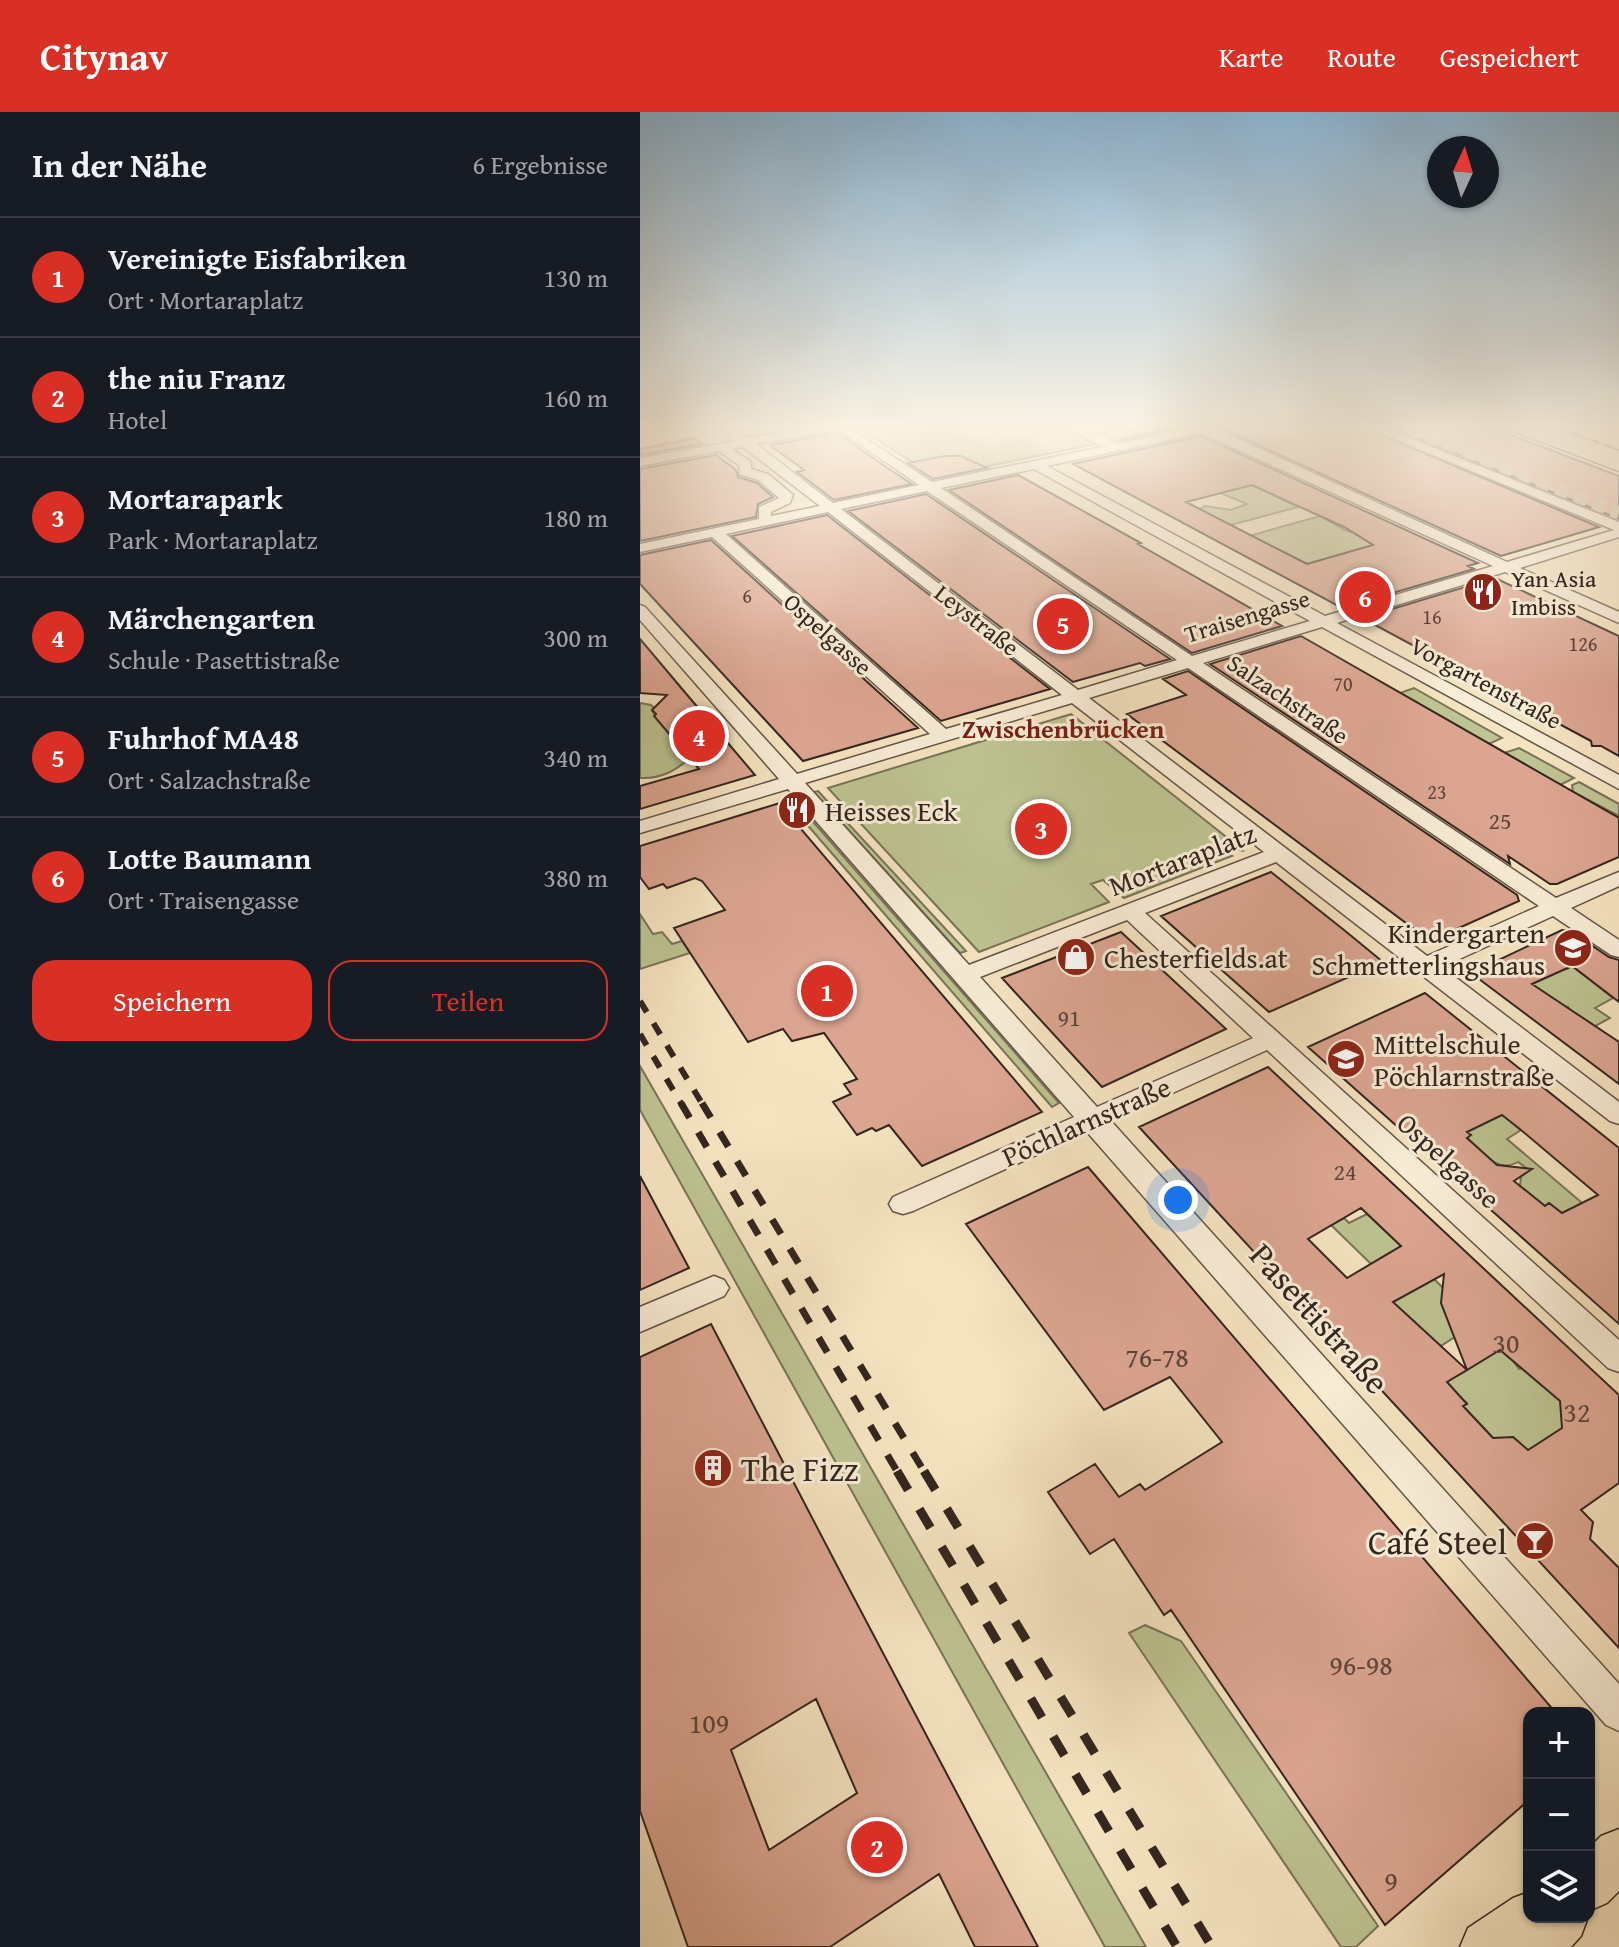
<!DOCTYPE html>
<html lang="de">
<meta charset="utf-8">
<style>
body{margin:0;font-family:"Gentium Book Plus",serif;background:#20242c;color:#f1f3f6}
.controls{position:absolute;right:24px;bottom:24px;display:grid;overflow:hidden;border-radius:16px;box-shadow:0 2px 6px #0004}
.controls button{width:72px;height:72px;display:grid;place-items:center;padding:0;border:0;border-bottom:2px solid #363941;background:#171b24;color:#f1f3f6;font:40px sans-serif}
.compass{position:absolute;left:787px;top:24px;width:72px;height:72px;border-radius:50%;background:#171b24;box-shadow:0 2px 6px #0004;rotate:4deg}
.you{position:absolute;left:538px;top:1088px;width:28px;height:28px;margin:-20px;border:6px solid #fff;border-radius:50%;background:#1a73e8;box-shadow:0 0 0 12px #1a73e833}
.badge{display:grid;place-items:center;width:52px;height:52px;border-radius:50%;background:#d93025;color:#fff;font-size:26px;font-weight:700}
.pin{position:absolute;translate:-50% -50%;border:4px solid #fff;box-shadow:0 2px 8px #0006}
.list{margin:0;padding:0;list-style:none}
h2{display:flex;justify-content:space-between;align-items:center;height:104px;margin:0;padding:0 32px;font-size:34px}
h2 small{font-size:26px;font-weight:400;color:#9ea1a6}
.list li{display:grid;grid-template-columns:52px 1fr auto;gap:24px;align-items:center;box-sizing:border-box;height:120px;padding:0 32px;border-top:2px solid #363941}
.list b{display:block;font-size:30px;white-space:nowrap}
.list p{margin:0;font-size:26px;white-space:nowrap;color:#9ea1a6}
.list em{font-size:26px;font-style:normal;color:#9ea1a6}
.actions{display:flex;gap:16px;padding:24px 32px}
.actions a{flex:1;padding:18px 0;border:2px solid #d93025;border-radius:24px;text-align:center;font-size:28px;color:#d93025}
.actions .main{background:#d93025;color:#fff}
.icon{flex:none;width:44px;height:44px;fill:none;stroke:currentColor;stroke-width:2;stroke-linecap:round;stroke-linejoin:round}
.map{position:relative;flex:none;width:979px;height:1835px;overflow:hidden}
header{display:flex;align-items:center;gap:48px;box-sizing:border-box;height:112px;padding:0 40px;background:#d93025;color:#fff}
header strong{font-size:38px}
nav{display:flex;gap:44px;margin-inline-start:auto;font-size:28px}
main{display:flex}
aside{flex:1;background:#171b24}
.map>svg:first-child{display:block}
.green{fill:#bec492;stroke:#787458;stroke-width:2}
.building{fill:#dca591;stroke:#33251f;stroke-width:2;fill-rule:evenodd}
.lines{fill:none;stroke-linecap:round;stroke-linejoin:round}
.minor-tunnel{stroke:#cfbea1;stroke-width:13;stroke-dasharray:13 7;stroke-linecap:butt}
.minor-casing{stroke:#645548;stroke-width:3}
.major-casing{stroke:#33251f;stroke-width:3}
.highway-casing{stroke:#33251f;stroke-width:3}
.minor{fill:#f9edd7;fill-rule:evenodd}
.major{fill:#f6e4c1;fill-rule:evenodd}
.highway{fill:#f6e4c1;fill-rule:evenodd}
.rail-far3{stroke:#33251f;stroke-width:3;stroke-dasharray:8 8;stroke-linecap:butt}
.rail-far2{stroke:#33251f;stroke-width:6;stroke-dasharray:13 13;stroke-linecap:butt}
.rail-far1{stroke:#33251f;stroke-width:7;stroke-dasharray:17 17;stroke-linecap:butt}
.rail{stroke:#33251f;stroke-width:9;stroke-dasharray:22 22;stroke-linecap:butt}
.labels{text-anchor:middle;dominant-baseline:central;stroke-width:6;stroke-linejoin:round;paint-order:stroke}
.far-number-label{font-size:20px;fill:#5d453c}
.far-poi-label{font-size:24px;fill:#33251f;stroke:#f9edd7;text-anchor:start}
.far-street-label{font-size:24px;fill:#33251f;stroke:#f9edd7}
.number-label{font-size:24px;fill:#5d453c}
.far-neighbourhood-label{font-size:26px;font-weight:bold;fill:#7a1f14;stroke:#f9edd7}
.poi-label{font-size:28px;fill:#33251f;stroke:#f9edd7;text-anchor:start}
.street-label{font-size:28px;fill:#33251f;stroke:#f9edd7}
.near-number-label{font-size:28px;fill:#5d453c}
.near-street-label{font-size:34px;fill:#33251f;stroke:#f9edd7}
.near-poi-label{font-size:34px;fill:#33251f;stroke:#f9edd7;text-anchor:start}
</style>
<header>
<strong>Citynav</strong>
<nav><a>Karte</a><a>Route</a><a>Gespeichert</a></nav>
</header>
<main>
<aside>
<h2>In der Nähe<small>6 Ergebnisse</small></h2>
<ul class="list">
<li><span class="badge">1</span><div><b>Vereinigte Eisfabriken</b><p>Ort · Mortaraplatz</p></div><em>130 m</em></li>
<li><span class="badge">2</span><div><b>the niu Franz</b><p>Hotel</p></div><em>160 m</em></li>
<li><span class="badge">3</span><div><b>Mortarapark</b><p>Park · Mortaraplatz</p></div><em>180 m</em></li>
<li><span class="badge">4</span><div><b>Märchengarten</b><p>Schule · Pasettistraße</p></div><em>300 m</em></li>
<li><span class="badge">5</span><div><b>Fuhrhof MA48</b><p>Ort · Salzachstraße</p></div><em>340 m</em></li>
<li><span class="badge">6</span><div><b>Lotte Baumann</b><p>Ort · Traisengasse</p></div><em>380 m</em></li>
</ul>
<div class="actions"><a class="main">Speichern</a><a>Teilen</a></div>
</aside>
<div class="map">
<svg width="979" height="1835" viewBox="0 0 979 1835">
<rect width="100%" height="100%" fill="#f6e4c1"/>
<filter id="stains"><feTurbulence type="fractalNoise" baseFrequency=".0025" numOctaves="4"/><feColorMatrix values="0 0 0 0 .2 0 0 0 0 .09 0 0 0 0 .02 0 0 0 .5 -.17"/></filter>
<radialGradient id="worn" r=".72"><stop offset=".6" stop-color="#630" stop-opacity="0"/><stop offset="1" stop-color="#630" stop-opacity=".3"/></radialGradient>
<path class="green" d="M219,316H425L455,332L295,365Z
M605,370L658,395L587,414L559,398L565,394L591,398L607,392L580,381Z
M680,404L705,418L746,431L671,454L609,424Z
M774,576L862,626L849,632L760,581Z
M0,591L11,593L14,596L12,599L50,646C35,659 21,667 0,666Z
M431,602L604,739L580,733L577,737L592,744L484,786L463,768L451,772L469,790L339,840L188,676Z
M879,636L934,666L920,673L864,641Z
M939,670L979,692V704L933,680L932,673Z
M178,679L326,839L320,841L174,680Z
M169,705L419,991L412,995L163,708Z
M0,802L13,822L22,820L32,832L42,829L50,841L0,857Z
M919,851L927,857L932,854L973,886L955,896L970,906L950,917L924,898L928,895L916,891L884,868Z
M0,954L506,1835H465L0,998Z
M831,977L881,1018L867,1027L968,1113L922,1101L909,1091L905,1094L880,1074L881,1064L889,1058L878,1050C857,1062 842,1040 827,1026Z
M727,1102L761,1134L731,1152L691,1113L704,1106L709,1111Z
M794,1167L838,1210L779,1248L775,1210L761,1198L740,1210L746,1169Z
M860,1231L879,1257L884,1255L928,1296L921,1300L926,1313L876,1350L881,1339L880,1331L873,1325L857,1330L823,1294L827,1291L798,1267C825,1262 840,1249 860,1231Z
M505,1513L541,1529L738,1814L716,1835H701L489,1521Z"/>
<path class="building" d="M492,316H528L532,317L476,329L463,321Z
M602,316H725L959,415L861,444L587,319Z
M751,316H852L979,364V407Z
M193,318L246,355L272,372L194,388L157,360L164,358L130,333L186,323Z
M561,324L838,451L828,454L834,457L702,496L433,352ZM612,373L704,415L733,433L667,452L546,390Z
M55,326L62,332L0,343V337Z
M76,343L96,358L98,365L117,371L133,385L118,392L116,405L0,429V357Z
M305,344H321L347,356L293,367L268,351Z
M378,363L501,431L498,432L642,514L552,541L309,378Z
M286,382L530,547L505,554L500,551L433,570L208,399Z
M187,403L410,577L301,609L92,424Z
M71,428L278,616L163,649L0,472V443Z
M855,466L979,524V644L961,634H952L951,629L722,506Z
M661,524L979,706V745L917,772H910L868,744L870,752L570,552Z
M0,527L43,578L115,663L0,697V674L59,657L14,604L16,602L12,598L27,583L0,581Z
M548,559L877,783L879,789L790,829L487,602L546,583L523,567Z
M140,691L149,703L402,1000L282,1054L249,1013L236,1019L232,1016L217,1023L193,990L211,982L204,972L217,967L184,921L152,929L143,917L108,930L34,816L85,798L62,769L55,766L27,776L23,772L9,777L0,765V734Z
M631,760L704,818L743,850L629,900L521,804Z
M922,818L932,820L969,845L979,848V890L932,854L892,872L979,930V972L831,861Z
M481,820L586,917L462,975L362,866Z
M785,881L979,1036V1212L668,935ZM862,1003L881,1018L958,1083L922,1101L909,1091L905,1094L874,1069L892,1057L857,1053L827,1026L831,1023L827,1020Z
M628,955L979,1283V1371L941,1398L953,1410L950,1427L979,1456V1536L499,1015ZM721,1096L761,1134L707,1166L668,1127ZM804,1162L801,1191L827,1258L860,1238L920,1289L922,1316L888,1338L873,1325L853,1326L823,1294L827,1292L807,1270L827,1258L753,1190Z
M448,1055L916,1601H889V1688L745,1813L531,1498L524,1503L474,1427L450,1442L408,1380L455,1352L479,1385L500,1372L505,1378L582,1330L530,1265L464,1298L326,1112Z
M0,1064L49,1156L0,1178Z
M71,1212L204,1467L398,1835H335L299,1762L190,1835H48L0,1699V1245ZM176,1587L217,1681L129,1738L91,1638Z"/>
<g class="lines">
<path class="minor-tunnel" d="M768,316L979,401"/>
<g class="minor-casing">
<path id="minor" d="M81,316H94L108,326L168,316H191L185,320L116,332L193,391L279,373L196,316H209L292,370L462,335L431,316H445L475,332L553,316H574L867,450L974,418L728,316H744L979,410V425L880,456L979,500V511L865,460L697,511L979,663V677L682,515L563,551L916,786L979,760V774L931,796L979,828V845L971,843L913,804L802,855L979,990V1012L970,1009L636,750L505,801L979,1228V1260L968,1256L627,938L471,1009L979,1572V1619L966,1613L447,1020L273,1099L263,1102L253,1099L249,1092L253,1085L434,1005L148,677L0,721V709L139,667L0,508V493L5,495L157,662L290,622L72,425L0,440V432L119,407V395L139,386L118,368L99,362L100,354L79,339L0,354V346L96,329ZM561,321L853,454L685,504L407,354ZM103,335L180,394L131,404V400L150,391L153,383L128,362L111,357V350L92,337ZM394,357L670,509L552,544L301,376ZM287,379L537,548L438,578L201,397ZM188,400L422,583L306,617L86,422ZM548,556L899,794L787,844L449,586ZM432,591L624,740L329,853L165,671ZM487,808L613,926L457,995L340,865Z
M74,1164L84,1168L89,1176L84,1184L0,1220V1195Z"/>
</g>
<g class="major-casing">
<path id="major" d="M871,316H891L979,349V359L873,319Z
M979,1717V1779L967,1791L949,1799V1736L961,1724Z
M889,1780V1805H948L941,1824L931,1835H820L828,1816L873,1786Z"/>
</g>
<g class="highway-casing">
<path id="highway" d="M894,316H916L979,339V350Z"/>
</g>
<use href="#minor" class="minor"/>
<use href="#major" class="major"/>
<use href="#highway" class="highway"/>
<path class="rail-far3" d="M920,316L979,338"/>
<path class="rail-far2" d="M0,889L63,993
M0,922L42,993"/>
<path class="rail-far1" d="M41,991L258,1361
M62,991L285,1361"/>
<path class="rail" d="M257,1359L537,1835
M284,1359L572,1835"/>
</g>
<linearGradient id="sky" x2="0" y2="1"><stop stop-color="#8cb7d7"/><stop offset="0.55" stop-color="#fbf3e3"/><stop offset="1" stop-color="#fbf3e3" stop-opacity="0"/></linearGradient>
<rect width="979" height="573" fill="url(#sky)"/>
<defs>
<g id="restaurant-disc" transform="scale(2)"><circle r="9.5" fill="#8f2418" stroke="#f9edd7"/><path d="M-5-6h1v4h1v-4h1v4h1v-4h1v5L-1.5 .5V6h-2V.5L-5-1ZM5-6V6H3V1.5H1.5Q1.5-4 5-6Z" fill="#fff"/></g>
<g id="school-disc" transform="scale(2)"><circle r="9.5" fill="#8f2418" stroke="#f9edd7"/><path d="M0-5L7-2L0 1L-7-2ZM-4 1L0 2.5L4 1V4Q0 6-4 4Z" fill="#fff"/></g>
<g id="shop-disc" transform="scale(2)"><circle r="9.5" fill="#8f2418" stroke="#f9edd7"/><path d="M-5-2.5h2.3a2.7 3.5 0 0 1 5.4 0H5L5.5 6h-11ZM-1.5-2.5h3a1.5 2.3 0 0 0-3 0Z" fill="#fff"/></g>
<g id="building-disc" transform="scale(2)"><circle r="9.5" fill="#8f2418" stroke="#f9edd7"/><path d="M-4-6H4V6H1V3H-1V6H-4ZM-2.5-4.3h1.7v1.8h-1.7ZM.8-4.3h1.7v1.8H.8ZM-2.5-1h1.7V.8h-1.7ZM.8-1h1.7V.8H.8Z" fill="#fff"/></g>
<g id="bar-disc" transform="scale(2)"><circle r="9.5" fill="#8f2418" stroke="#f9edd7"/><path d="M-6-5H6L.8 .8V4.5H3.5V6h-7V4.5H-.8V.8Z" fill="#fff"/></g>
</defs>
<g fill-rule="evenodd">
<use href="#restaurant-disc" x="843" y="480"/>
<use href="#restaurant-disc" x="157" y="698"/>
<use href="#school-disc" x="933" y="836"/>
<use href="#shop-disc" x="436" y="845"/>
<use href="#school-disc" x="706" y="947"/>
<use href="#building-disc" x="73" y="1356"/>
<use href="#bar-disc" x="895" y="1429"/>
</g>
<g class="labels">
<g class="far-number-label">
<text x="107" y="483">6</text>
<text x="792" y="504">16</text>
<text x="943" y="531">126</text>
<text x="703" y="571">70</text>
<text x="797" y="679">23</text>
</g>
<g class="far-poi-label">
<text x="871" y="466">Yan Asia<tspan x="871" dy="28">Imbiss</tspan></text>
</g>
<g class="far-street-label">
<text transform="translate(607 504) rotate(-17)">Traisengasse</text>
<text transform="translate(337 508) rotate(38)">Leystraße</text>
<text transform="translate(188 522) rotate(42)">Ospelgasse</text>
<text transform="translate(846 571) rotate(28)">Vorgartenstraße</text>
<text transform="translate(648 587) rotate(34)">Salzachstraße</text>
</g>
<g class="number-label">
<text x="860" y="708">25</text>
<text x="429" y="905">91</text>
<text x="705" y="1059">24</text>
</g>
<g class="far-neighbourhood-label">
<text x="423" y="616">Zwischenbrücken</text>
</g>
<g class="poi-label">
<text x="185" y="698">Heisses Eck</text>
<text x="905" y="820" text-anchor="end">Kindergarten<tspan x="905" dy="32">Schmetterlingshaus</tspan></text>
<text x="464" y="845">Chesterfields.at</text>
<text x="734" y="931">Mittelschule<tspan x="734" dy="32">Pöchlarnstraße</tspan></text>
</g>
<g class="street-label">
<text transform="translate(542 747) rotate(-21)">Mortaraplatz</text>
<text transform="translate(446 1009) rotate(-24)">Pöchlarnstraße</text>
<text transform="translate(809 1048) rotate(42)">Ospelgasse</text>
</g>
<g class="near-number-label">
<text x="866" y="1230">30</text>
<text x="517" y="1244">76-78</text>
<text x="937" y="1299">32</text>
<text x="721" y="1552">96-98</text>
<text x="69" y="1610">109</text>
<text x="751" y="1768">9</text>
</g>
<g class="near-street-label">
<text transform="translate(680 1206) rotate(48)">Pasettistraße</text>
</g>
<g class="near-poi-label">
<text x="101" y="1356">The Fizz</text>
<text x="867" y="1429" text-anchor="end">Café Steel</text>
</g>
</g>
<rect width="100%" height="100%" filter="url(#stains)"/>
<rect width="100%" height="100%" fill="url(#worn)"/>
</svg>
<div class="controls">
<button>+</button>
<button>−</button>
<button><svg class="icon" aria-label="layers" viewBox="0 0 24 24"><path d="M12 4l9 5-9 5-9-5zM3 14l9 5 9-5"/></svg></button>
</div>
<svg class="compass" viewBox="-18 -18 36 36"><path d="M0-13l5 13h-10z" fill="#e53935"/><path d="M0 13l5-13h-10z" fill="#9ea1a6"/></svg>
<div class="you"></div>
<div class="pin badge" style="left:187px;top:879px">1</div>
<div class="pin badge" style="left:237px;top:1735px">2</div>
<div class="pin badge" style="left:401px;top:717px">3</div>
<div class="pin badge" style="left:59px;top:624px">4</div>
<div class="pin badge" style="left:423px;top:512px">5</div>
<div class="pin badge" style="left:725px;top:485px">6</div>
</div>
</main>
